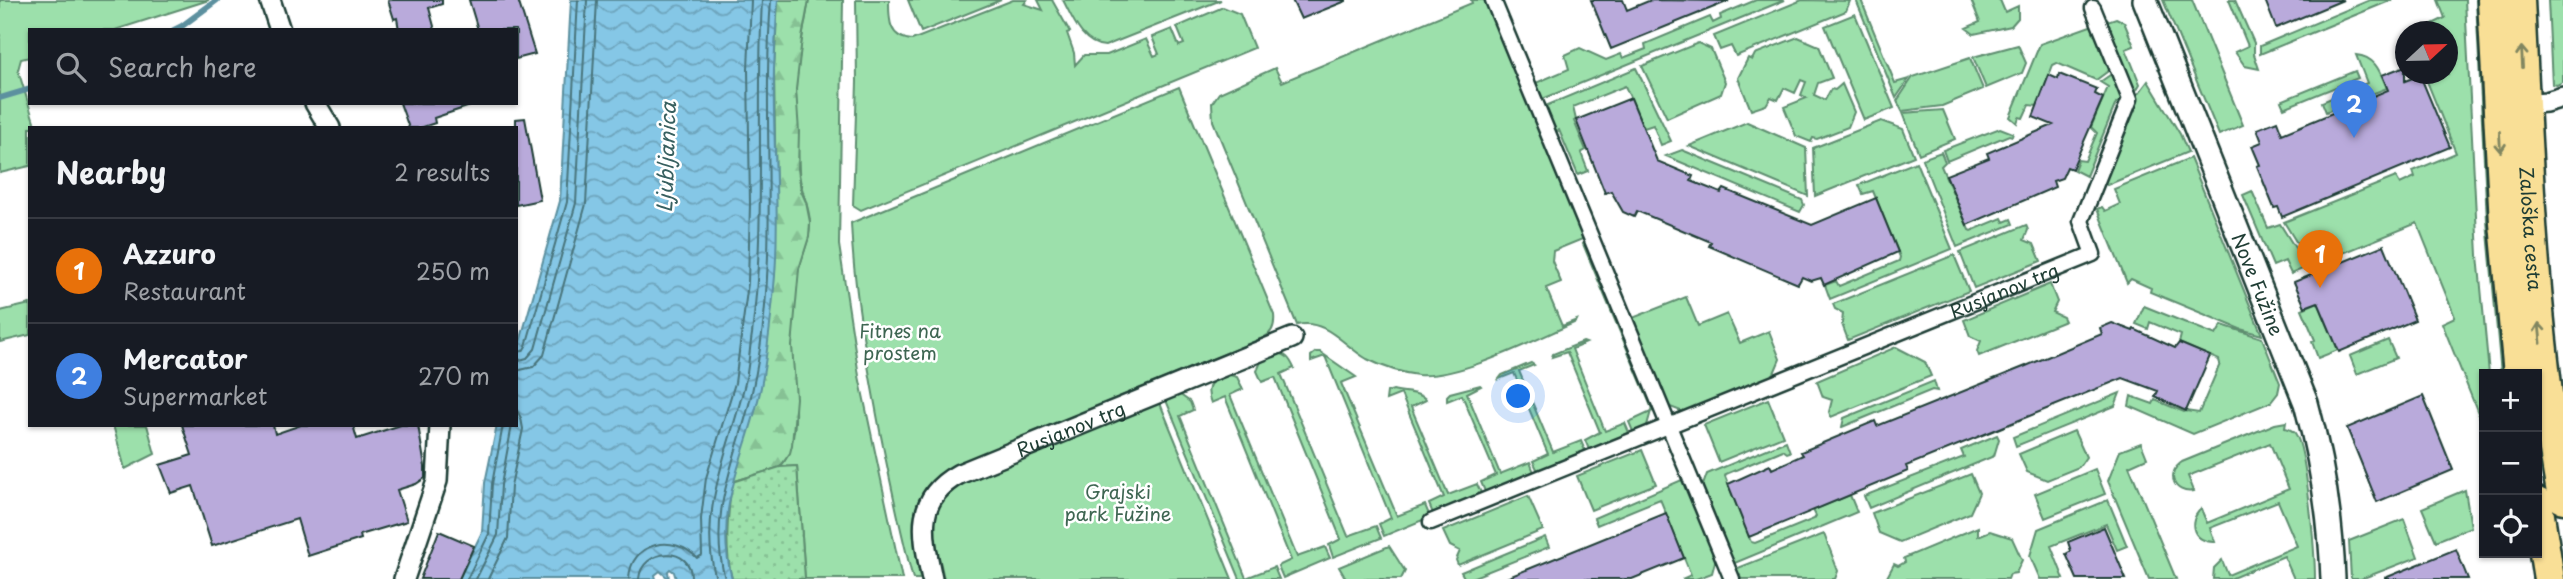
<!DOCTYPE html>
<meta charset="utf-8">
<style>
body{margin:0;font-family:"Playpen Sans",sans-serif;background:#20242c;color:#f1f3f6}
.controls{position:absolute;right:21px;bottom:21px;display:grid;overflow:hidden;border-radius:0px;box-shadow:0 2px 5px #0004}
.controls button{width:63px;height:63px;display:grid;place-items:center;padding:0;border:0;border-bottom:2px solid #363941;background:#171b24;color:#f1f3f6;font:35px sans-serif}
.compass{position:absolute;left:2395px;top:21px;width:63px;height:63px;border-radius:50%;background:#171b24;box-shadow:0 2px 5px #0004;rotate:68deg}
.you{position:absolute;left:1519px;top:397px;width:24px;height:24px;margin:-18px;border:5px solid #fff;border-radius:50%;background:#1a73e8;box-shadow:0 0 0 10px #1a73e833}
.badge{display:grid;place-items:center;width:46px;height:46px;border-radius:50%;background:#c8321e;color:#fff;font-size:23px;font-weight:700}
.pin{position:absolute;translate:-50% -58px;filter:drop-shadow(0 2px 4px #0008)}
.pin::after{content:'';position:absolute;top:37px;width:24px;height:21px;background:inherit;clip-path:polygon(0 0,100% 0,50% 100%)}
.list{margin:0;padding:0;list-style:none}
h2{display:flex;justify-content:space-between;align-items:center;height:91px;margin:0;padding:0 28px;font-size:30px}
h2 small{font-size:23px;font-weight:400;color:#9ea1a6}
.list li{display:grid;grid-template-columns:46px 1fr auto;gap:21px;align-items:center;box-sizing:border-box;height:105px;padding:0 28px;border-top:2px solid #363941}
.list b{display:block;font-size:26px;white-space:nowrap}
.list p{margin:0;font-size:23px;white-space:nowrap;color:#9ea1a6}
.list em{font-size:23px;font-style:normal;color:#9ea1a6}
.icon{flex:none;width:38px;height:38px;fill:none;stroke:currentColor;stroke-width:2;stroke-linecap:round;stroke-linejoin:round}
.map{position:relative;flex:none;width:2563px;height:579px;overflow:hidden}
.search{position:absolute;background:#171b24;box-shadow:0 2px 5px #0004;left:28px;top:28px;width:490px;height:77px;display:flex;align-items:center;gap:18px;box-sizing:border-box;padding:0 24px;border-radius:0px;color:#9ea1a6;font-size:26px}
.panel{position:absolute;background:#171b24;box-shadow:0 2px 5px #0004;left:28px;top:126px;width:490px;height:301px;border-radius:0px}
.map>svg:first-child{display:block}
.green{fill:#9ce0ab;stroke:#5e8e70;stroke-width:2}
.forest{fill:url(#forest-firs);stroke:#5e8e70;stroke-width:2}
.garden{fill:url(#garden-dots);stroke:#5e8e70;stroke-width:2}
.water{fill:url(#water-waves);stroke:#5c909f;stroke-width:2}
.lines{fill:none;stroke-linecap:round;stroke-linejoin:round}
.shore{stroke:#48747b;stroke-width:2}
.stream{stroke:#5c909f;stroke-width:6}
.building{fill:#b9aadb;stroke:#1f3d34;stroke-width:2}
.pedestrian-casing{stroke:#1f3d34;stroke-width:19}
.minor-casing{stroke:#1f3d34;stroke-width:24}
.tertiary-casing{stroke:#1f3d34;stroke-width:28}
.primary-casing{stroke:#1f3d34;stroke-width:35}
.pedestrian{stroke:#fff;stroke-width:14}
.minor{stroke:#fff;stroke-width:19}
.tertiary{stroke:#fff;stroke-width:23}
.primary{stroke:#f9df96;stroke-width:30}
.oneway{stroke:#818660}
.labels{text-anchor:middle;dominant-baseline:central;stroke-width:5;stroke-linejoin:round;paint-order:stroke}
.street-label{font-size:19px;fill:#1f3d34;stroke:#fff}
.park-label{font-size:19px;fill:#3e6652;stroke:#fff}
.water-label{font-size:21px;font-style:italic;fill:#386060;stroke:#fff}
</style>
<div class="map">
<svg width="2563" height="579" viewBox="0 0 2563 579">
<defs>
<pattern id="forest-firs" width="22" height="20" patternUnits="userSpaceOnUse" patternTransform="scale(1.75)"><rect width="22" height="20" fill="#9ce0ab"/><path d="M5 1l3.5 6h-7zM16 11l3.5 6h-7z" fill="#86c194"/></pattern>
<pattern id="garden-dots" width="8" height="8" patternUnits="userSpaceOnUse" patternTransform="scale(1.75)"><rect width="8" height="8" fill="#9ce0ab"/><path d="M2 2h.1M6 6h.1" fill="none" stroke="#86c194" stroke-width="1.8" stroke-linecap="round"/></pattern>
<pattern id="water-waves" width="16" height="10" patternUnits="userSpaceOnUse" patternTransform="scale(1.75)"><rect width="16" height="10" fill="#85c7e6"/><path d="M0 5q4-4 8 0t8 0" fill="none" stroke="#6ca3bb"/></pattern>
</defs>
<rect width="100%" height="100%" fill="#fff"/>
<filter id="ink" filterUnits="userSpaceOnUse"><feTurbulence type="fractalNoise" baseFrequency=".0143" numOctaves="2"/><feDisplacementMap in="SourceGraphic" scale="14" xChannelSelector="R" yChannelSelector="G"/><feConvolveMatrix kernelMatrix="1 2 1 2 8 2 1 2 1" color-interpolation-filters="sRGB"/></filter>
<g filter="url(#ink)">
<path class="green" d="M0,0H209L115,30H30V57L21,59L18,70L36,128H30V166L0,173Z
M809,0H843L839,245L859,376L902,579H805L797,466L781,467C806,431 790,384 792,343C794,319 794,291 799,268C803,252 811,238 810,222C809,203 799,188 799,170C798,144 796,116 796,90C797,60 804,29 809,0Z
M856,0H889C889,19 888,38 912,40L1013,0H1027L1024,4L1043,10L1038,0H1052L1070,32L1067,33L1074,53L1075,65L1084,55H1107L1146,39L1154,56L1159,54L1152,37L1172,29L1179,46L1184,44L1177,27L1223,7L1240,14L1254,48L861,210L853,205L857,82Z
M908,0H1001L921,32Z
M1063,0H1221L1105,46C1082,45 1072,17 1063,0Z
M1471,0H1487L1585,238L1553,251L1552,261L1561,282L1546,288L1562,326L1577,320L1576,322C1536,339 1460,379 1418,375C1401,373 1383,367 1367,359C1344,346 1326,318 1297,325L1213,121L1212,103L1219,93L1275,68L1282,82L1472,3Z
M1499,0H1501L1536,83L1569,69L1565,55L1580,48L1606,60L1621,54L1623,58L1646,49L1645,44L1710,17L1713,23L1721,19L1720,15L1756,0H1785L1540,100Z
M1802,0L1850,1L1846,11L1736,56L1731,46L1720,50L1714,36Z
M1856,0H1861L1895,83L1909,79L1896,98Z
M1971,0H2000L2005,12L2018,6V18L2011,26L1974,34L1966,28L1980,22Z
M2163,0H2192L2243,125L2219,135Z
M2229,0H2235L2254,43V54L2259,69L2245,66L2235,52L2248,46Z
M2370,0H2392L2260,54V46Z
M2438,0H2465L2478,255L2489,374H2484V428L2442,323L2455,317L2417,223L2311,266L2284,222L2396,177L2400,184L2415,177L2413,171L2456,153L2424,74H2448V32L2418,31L2445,18Z
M2476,0H2483L2507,374H2501L2487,221Z
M2548,0H2563V82L2557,85L2552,84Z
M1855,14L1894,108L1864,120L1825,26Z
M2116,18L2124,22L2134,46L2126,49L2140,84L2134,94L2104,22Z
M2093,25L2111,69L2096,80L2057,63L2053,65L2037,106L2029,105L2023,118L2019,117L2017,123L2010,117L2040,44Z
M1798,37L1819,46L1832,78L1818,83L1814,95L1825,100L1831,89L1835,90L1842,84L1854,112L1848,127L1817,139L1813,138L1811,142L1796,136L1784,107L1807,98L1801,95L1806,82L1801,80L1795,93L1784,88L1778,100L1771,97L1766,105L1751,110L1738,78L1748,58L1752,60L1755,54Z
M1698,43L1711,49L1725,82L1721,94L1667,118L1642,66Z
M2018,45L2026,63L2022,73L1986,88L1973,57Z
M2356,55C2376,57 2380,72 2387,88L2326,112L2322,102L2367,83Z
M1970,58L1983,89L1942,106L1902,111L1897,101L1913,77Z
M1636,68L1671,141L1661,145L1653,125L1644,128L1625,86L1573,107L1576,120L1574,121L1586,150L1581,153L1588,171L1578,175L1559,130L1553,132L1543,107Z
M2355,71L2358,78L2284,108L2281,101Z
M2113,73L2122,95L2120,104L2116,103L2086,176L2074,170L2078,160L2085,161L2097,133L2091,127L2108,87L2100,82Z
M2148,81L2180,134L2188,152L2107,185L2104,182L2137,100L2136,97Z
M1179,87L1274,315C1275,325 1272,334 1263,338L952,466C904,495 912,531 920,579H913C900,530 890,481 880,431C867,362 854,293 851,223Z
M1943,110L1955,139L1919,154L1903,113Z
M1881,121L1903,129L1914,156L1815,196L1813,148Z
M1747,122L1806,148L1808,196L1689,146Z
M2000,128L2013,133L2012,136L2009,135L1947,161L1943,150Z
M1682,150L1802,200L1804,205L1800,212L1666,156Z
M1941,152L1945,162L1941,166L1969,230L1971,231L2002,218L2004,222L2011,219L2013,224L1957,247L1922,159Z
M2190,158L2262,335L2240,329L2150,292L2151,288L2131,279L2127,283L2097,209L2102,207L2105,211L2120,204L2114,189Z
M1916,162L1952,249L1830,299L1825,285L1836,281L1839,286L1899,261L1900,257L1873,191L1863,194L1859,185Z
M2252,191L2268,228L2280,224L2307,267L2291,274L2285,261L2273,266L2243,195Z
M2026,225L2028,230L2024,240L2034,244L2041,261L1974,288L1960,252Z
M1587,242L1653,404L1646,429L1634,434L1629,422L1653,411L1583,244Z
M1954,255L1969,291L1848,340L1842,324L1843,313L1835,309L1833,304Z
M2050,284L2057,302L2052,312L2063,317L2065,321L1979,356L1977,351L1981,341L1970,336L1964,320Z
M1686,297L1698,326L1727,314L1740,343L1769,331L1780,359L1772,378L1686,413L1665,405L1630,319Z
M2318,302L2338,350L2318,358L2312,342L2315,340L2302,309Z
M30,304V335L0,342V311Z
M2144,306L2216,335L2222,325L2262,338L2280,383L2278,393L2271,402L2193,434L2129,406L2131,396L2153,404L2155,400L2184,412L2186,411L2199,413L2220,364L2219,360L2179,343L2181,335L2150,322L2148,329L2136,324Z
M2388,340L2396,358L2357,374L2350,356Z
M1583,342L1586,343L1572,349L1605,431L1625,423L1630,435L1590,452L1585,440L1600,432L1567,352L1552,357L1553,354Z
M1896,347L1925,362L1931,376L1831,417L1829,412L1832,400L1823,397L1817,381Z
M1316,352H1320L1356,377L1341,383L1397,516L1425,505L1430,517L1384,536L1379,524L1391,518L1325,356L1311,361V356Z
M1275,353C1286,353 1290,359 1294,368L1281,374L1348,536L1376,526L1381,538L1333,557L1329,545L1341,539L1275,377L1262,382L1257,371L1262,359Z
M1531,363L1534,365L1519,371L1553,452L1581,441L1586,453L1539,473L1533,461L1548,454L1514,373L1499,379L1502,375Z
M1226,374L1237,377L1243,389L1230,395L1297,557L1325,547L1330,558L1283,578L1278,566L1291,560L1225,397L1211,403C1204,386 1211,380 1226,374Z
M1934,381L1937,391L1932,390L1842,427L1844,418Z
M1480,385L1481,386L1467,393L1500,474L1530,462L1535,475L1486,494L1481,482L1496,475L1462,395L1447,401V396L1450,393Z
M1393,390C1403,393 1421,392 1426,400L1411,407L1448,495L1477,484L1482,495L1434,516L1429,504L1444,497L1401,394L1386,400L1387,392Z
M2120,393L2115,406L2016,446L2013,437Z
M1179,394L1190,402L1193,410L1180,416L1246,578L1274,567L1279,579H1240L1165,398Z
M1768,399L1783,436L1719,462L1704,425Z
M1159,401L1232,579H944C936,538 920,513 961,483Z
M2286,422L2285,428C2290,429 2292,430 2295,433C2307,449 2315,555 2315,579H2294L2284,556L2230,579H2213L2214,568L2222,560L2228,575L2297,546L2278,501L2210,528L2215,542C2194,543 2186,523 2201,509L2207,523L2289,489L2270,443L2188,476L2194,491C2174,495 2165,473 2182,462L2275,424Z
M113,425H147L155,454L125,469Z
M2074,431L2086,457L2079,467L2047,480L2027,472L2019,454Z
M1997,435L1999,439L1994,456L1869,508L1864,496L1964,457L1961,450Z
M1786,441L1790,452L1787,453L1783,450L1726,474L1725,476L1751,542L1755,543L1814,519L1816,516L1813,510L1850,495L1857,512L1730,565L1701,491L1707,474Z
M2141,443L2147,458L2129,466L2176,579H2149L2108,481L2120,451Z
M1642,450L1656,484L1591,510L1577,476Z
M2095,469L2105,494L2045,518L2035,494Z
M1971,474L1979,493L1970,513L1900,542L1879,533L1872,513Z
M1684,479L1716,558L1712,573L1696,579H1682L1691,575L1660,499L1597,525L1594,518Z
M2465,490L2471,527L2436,541L2422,508Z
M1528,496L1543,530L1458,565L1456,560L1460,551L1450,546L1443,531Z
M2108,500L2127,546L2117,550L2106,524L2051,546L2064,579H2040L2030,556L2038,529Z
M2404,519L2418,557L2361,579H2351L2349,541Z
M1978,527V536L1990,531L2012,538L2022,560L2016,573L2010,574L2008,579H1886L1894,564L1898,566L1905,562L1904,558Z
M1824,534L1838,571L1835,579H1737L1733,570Z
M1545,537L1549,547L1469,579H1465L1461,572Z
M1389,546L1405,571L1401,579H1346L1339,567Z"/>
<path class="forest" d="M778,0H809L802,38L796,89L799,132L798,169L801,191L806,202L810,222L809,237L799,269L792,346L796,398L792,445L790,453L780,467L732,482L760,389L774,285L776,204L774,69Z"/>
<path class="garden" d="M797,466L805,579H732C724,547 728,514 732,482L780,467Z"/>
<path class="water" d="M571,0H778C776,23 775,46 774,69C772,141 781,215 774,287C771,320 767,355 761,387C748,454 712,506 732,579H676L674,572L670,569L668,571L669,579L660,571L655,575L656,579H459L482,532L485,483L497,425H516V356L560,201Z"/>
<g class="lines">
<path class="shore" d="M516,352L523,351L526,346L567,202L578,0
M516,361L527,358L535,349L576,203L587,0
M516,371L533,367L544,355L586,204L597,0
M467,579L489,534L492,484L503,425
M476,579L498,535L501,485L512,425
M488,579L508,538L511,486L523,429L521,418L516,409
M629,579C630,542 674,533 697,558L702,555L701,519L706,478L735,383L748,283L750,204L748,69L751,0
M639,579C641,548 693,544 691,579
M716,579C697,513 729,450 744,387C749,370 749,352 752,334C766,223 756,112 762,0
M725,579C706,509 740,453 753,387C781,260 761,129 771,0"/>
<path class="stream" d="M174,30L182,26L217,0
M0,98L30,89"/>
</g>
<path class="building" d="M388,0H442V4L429,8L435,30H399L397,18L394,19Z
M469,0H518L535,54L516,59V30H478Z
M1292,0H1346V1L1301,19Z
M1591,0H1623L1627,10L1651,0L1729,1L1611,49Z
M2265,0H2343L2276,28Z
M2405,66V81L2420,75L2450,147L2282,217L2278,207L2274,208L2257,166L2260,165L2252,146L2262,142L2257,129L2277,121L2282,134L2388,90L2382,75Z
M2059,74L2097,89L2095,94L2103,98L2072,169L2067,167L2062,178L2053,181L2055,187L1967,225L1946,175L1989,158L1987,153L2053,125L2033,117L2049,75L2058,79Z
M1631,98L1657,161L1693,176L1691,181L1721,193L1724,189L1812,225L1876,198L1898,252L1824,285L1821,278L1811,281L1802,277L1798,284L1709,246L1711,242L1637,211L1634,217L1623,212L1611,191L1605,193L1576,120Z
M400,103H469L470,106L434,118L435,123L420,128H409Z
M525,118L540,200L516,205V119Z
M2384,245L2415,320L2339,352L2318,302L2305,307L2294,282Z
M2112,323L2133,331L2134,329L2175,348L2179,343L2210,356L2186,411L2155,397L2158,391L2123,378L1906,466L1908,471L1749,537L1728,484L1770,465L1772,469L1803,455L1801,452L1875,421L1877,426L2026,366L2102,334L2100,328Z
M2423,396L2453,470L2377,502L2347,428Z
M182,425H273L275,434L301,425H353L357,439L401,425H418L425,467V478L416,484L397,490L407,521L360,535L361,539L308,556L297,519L212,546L193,486L171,493L160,465L192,455Z
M1666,513L1684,558L1632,579H1504Z
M2104,527L2126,579H2077L2066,554L2071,551L2068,542Z
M439,531L474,546L459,579H420Z
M2456,549L2468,579H2385V578Z"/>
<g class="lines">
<g class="pedestrian-casing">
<g id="pedestrian">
<path d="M1493,0L1732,579"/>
<path id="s1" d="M1431,522L2093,254L2081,221L2130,99L2093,8"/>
</g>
</g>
<g class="minor-casing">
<g id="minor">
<path d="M270,0L280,30"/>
<path d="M315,103L330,128"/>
<path d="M2524,104L2546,102L2563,97"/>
<path d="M404,579L437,481L440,425"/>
<path id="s2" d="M932,579C923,535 913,499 959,474L1292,338"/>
</g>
</g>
<g class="tertiary-casing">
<g id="tertiary">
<path id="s3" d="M2145,0L2306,403C2322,461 2331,519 2333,579"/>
</g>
</g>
<g class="primary-casing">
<g id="primary">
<path d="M2493,0L2505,223L2519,374"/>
<path id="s4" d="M2519,0C2527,166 2533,333 2563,498"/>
<path d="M2537,503L2549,579"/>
</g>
</g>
<use href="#pedestrian" class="pedestrian"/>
<use href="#minor" class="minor"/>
<use href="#tertiary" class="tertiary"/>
<use href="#primary" class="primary"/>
</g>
<defs><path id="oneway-shaft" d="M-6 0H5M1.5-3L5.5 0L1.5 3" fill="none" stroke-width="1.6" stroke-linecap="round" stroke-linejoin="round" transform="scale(1.75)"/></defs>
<g class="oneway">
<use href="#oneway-shaft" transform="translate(2522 57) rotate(-93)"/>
<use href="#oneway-shaft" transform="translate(2500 142) rotate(87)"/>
<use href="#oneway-shaft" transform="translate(2540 333) rotate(-96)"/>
</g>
</g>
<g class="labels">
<g class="street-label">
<text stroke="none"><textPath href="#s4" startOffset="229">Zaloška cesta</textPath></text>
<text stroke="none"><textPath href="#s3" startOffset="306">Nove Fužine</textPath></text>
<text stroke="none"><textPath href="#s1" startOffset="618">Rusjanov trg</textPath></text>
<text stroke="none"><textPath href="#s2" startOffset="240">Rusjanov trg</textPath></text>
</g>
<g class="park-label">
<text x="900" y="330">Fitnes na<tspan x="900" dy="22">prostem</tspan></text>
<text x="1118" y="491">Grajski<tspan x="1118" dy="22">park Fužine</tspan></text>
</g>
<g class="water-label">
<text transform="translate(665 157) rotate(-88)">Ljubljanica</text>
</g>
</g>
</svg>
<div class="controls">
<button>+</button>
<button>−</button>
<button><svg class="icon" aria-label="locate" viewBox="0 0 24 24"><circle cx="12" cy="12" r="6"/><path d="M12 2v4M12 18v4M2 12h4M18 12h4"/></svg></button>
</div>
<svg class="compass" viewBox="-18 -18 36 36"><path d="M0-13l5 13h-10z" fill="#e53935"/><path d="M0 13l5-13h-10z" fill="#9ea1a6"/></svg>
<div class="you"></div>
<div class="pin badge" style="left:2320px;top:288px;background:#e8710a">1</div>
<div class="pin badge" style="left:2354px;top:138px;background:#3f7fe0">2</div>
<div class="search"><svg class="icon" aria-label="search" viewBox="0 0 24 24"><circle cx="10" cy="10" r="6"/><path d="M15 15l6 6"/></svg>Search here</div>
<section class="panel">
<h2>Nearby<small>2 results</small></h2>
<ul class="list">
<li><span class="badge" style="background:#e8710a">1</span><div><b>Azzuro</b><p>Restaurant</p></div><em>250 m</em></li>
<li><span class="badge" style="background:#3f7fe0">2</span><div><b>Mercator</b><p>Supermarket</p></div><em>270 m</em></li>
</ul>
</section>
</div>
